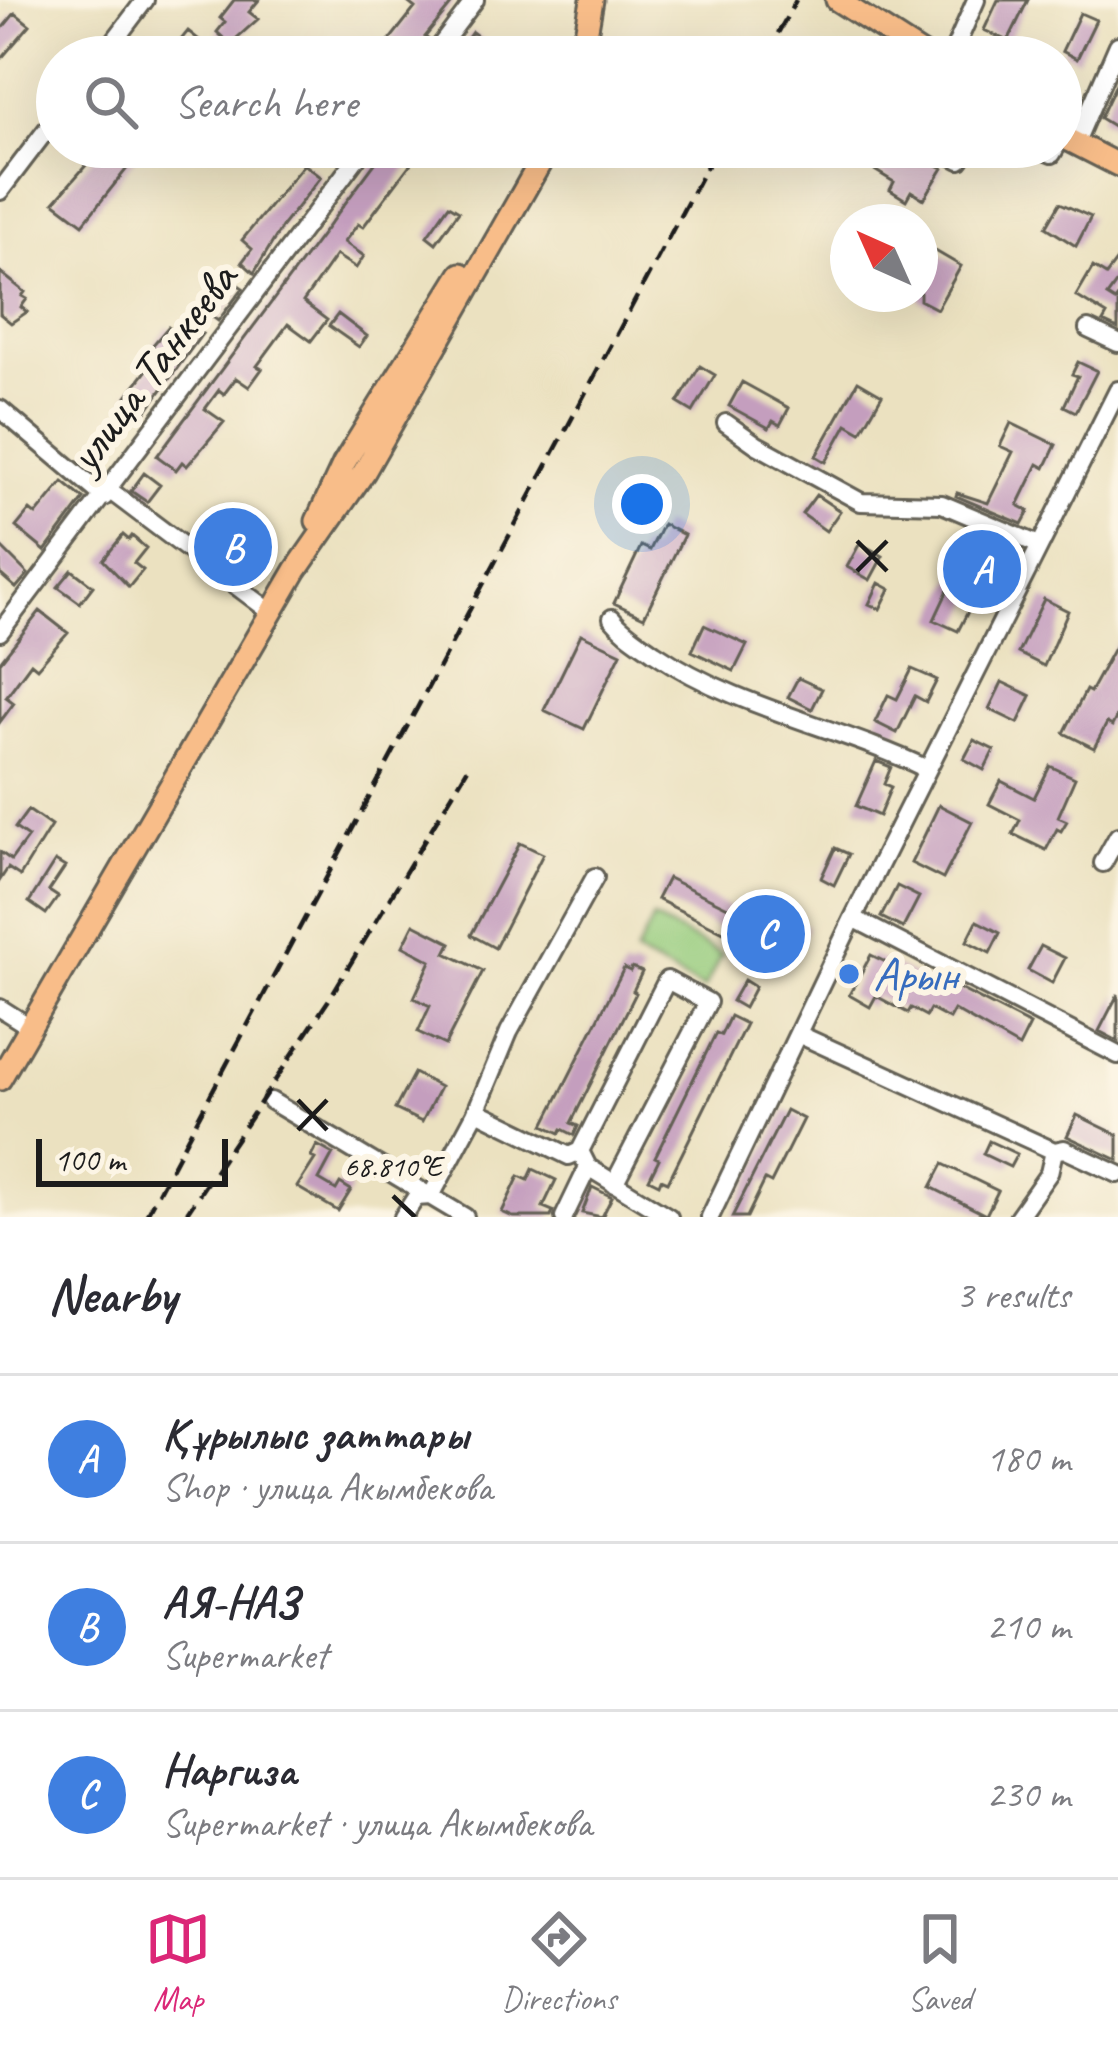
<!DOCTYPE html>
<meta charset="utf-8">
<style>
body{margin:0;font-family:Caveat,sans-serif;background:#f7f7f7;color:#2b2b33}
.compass{position:absolute;left:830px;top:204px;width:108px;height:108px;border-radius:50%;background:#fff;box-shadow:0 12px 48px #0002;rotate:315deg}
.scale{position:absolute;left:36px;bottom:30px;width:192px;box-sizing:border-box;padding-left:12px;border:6px solid #1c1c1c;border-top:0;font-size:33px;line-height:42px;white-space:nowrap;color:#1c1c1c;-webkit-text-stroke:9px #fcf5e5;paint-order:stroke}
.you{position:absolute;left:642px;top:504px;width:42px;height:42px;margin:-30px;border:9px solid #fff;border-radius:50%;background:#1a73e8;box-shadow:0 0 0 18px #1a73e833}
.badge{display:grid;place-items:center;width:78px;height:78px;border-radius:50%;background:#db2777;color:#fff;font-size:39px;font-weight:700}
.pin{position:absolute;translate:-50% -50%;border:6px solid #fff;box-shadow:0 3px 12px #0006}
.list{margin:0;padding:0;list-style:none}
h2{display:flex;justify-content:space-between;align-items:center;height:156px;margin:0;padding:0 48px;font-size:51px}
h2 small{font-size:39px;font-weight:400;color:#7c7c81}
.list li{display:grid;grid-template-columns:78px 1fr auto;gap:36px;align-items:center;box-sizing:border-box;height:168px;padding:0 48px;border-top:3px solid #e1e1e2}
.list b{display:block;font-size:45px;white-space:nowrap}
.list p{margin:0;font-size:39px;white-space:nowrap;color:#7c7c81}
.list em{font-size:39px;font-style:normal;color:#7c7c81}
.icon{flex:none;width:66px;height:66px;fill:none;stroke:currentColor;stroke-width:2;stroke-linecap:round;stroke-linejoin:round}
.map{position:relative;flex:none;width:1118px;height:1217px;overflow:hidden}
.search{position:absolute;background:#fff;box-shadow:0 12px 48px #0002;left:36px;right:36px;top:36px;height:132px;display:flex;align-items:center;gap:30px;box-sizing:border-box;padding:0 42px;border-radius:66px;color:#7c7c81;font-size:45px}
.sheet{height:660px;background:#fff}
nav{display:flex;justify-content:space-around;align-items:center;box-sizing:border-box;height:168px;border-top:3px solid #e1e1e2;background:#fff;font-size:33px;color:#7c7c81}
nav a{display:grid;justify-items:center;gap:6px}
nav .on{color:#db2777}
.map>svg:first-child{display:block}
.green{fill:#97cc7e;stroke:#5a744d;stroke-width:3}
.building{fill:#c49ebe}
.lines{fill:none;stroke-linecap:round;stroke-linejoin:round}
.minor-casing{stroke:#646155;stroke-width:22}
.major-casing{stroke:#646155;stroke-width:27}
.minor{stroke:#fff;stroke-width:16}
.major{stroke:#f8bd89;stroke-width:21}
.rail{stroke:#1c1c1c;stroke-width:4.5;stroke-dasharray:18 9;stroke-linecap:butt}
.ticks{fill:none;stroke:#1c1c1c;stroke-width:4.5}
.shop-dot{fill:#3f7fe0;stroke:#fcf5e5;stroke-width:4.5}
.labels{text-anchor:middle;dominant-baseline:central;stroke-width:12;stroke-linejoin:round;paint-order:stroke}
.street-label{font-size:48px;fill:#1c1c1c;stroke:#fcf5e5}
.shop-label{font-size:48px;fill:#366cbe;stroke:#fcf5e5;text-anchor:start}
.ticks-label{font-size:30px;text-anchor:middle;fill:#1c1c1c;stroke:#fcf5e5;stroke-width:12;stroke-linejoin:round;paint-order:stroke}
</style>
<div class="map">
<svg width="1118" height="1217" viewBox="0 0 1118 1217">
<rect width="100%" height="100%" fill="#fcf5e5"/>
<filter id="ink" filterUnits="userSpaceOnUse"><feTurbulence type="fractalNoise" baseFrequency=".00833" numOctaves="2"/><feDisplacementMap in="SourceGraphic" scale="24" xChannelSelector="R" yChannelSelector="G"/><feConvolveMatrix kernelMatrix="1 2 1 2 8 2 1 2 1" color-interpolation-filters="sRGB"/></filter>
<filter id="wash" filterUnits="userSpaceOnUse"><feTurbulence type="fractalNoise" baseFrequency=".004" numOctaves="4" result="noise"/><feDisplacementMap in="SourceGraphic" scale="48" xChannelSelector="R" yChannelSelector="G"/><feGaussianBlur stdDeviation="2.7" result="paint"/><feColorMatrix in="noise" values="0 0 0 0 0 0 0 0 0 0 0 0 0 0 0 0 0 1.4 0 .05"/><feComposite in="paint" operator="in"/></filter>
<g filter="url(#wash)">
<rect width="100%" height="100%" fill="#ebe1c0"/>
<path class="green" d="M653,919L722,954L704,989L635,954Z"/>
<g id="blocks">
<path class="building" d="M234,0H259L249,12L258,19L230,44L217,32L225,22L220,18Z
M405,0H455L425,37L429,40L416,57H397L384,47L415,8Z
M998,0H1028L1008,41L984,30Z
M15,13L30,25L0,60V31Z
M1080,13L1096,20L1077,59L1062,51Z
M188,31L208,47L201,57H167Z
M472,32L506,57H454Z
M1118,80V129L1100,118Z
M102,147H127L137,156L83,224L54,202Z
M387,147H417L411,155L415,158L363,227L358,224L344,242L364,256L356,268L336,255L303,302L327,320L311,341L288,324L257,366L262,369L249,387L236,378L224,394L219,390L205,409L224,422L187,466L182,462L176,470L157,456Z
M880,147H901L943,168L924,199L911,191L906,200L890,190L894,182L868,166Z
M304,164L321,177L283,225L254,273L242,262L252,249L242,240Z
M1060,203L1091,217L1076,246L1046,227Z
M449,205L459,211L436,243L427,236Z
M920,242L961,266L937,309L920,300Z
M1118,259V281L1107,296L1115,301L1118,297V329L1103,322L1107,315L1076,296L1093,267L1106,275Z
M0,272L25,292L22,296L27,299L21,307L27,312L11,323L0,314Z
M234,282L243,288L218,321L202,309L214,293L221,298Z
M338,314L367,336L359,347L329,326Z
M168,327L179,336L186,327L202,334L147,410L127,396L150,366L145,362L155,349L152,346Z
M1078,362L1097,371L1076,412L1064,406L1078,376L1072,374Z
M700,366L715,375L693,412L678,403Z
M858,381L882,395L861,432L847,424L826,462L816,456Z
M742,382L789,408L780,425L773,421L769,428L729,406Z
M1011,423L1056,445L1045,468L1038,464L1018,505L1029,511L1022,524L956,496L957,493L988,503L1013,452L1000,446Z
M96,443L108,453L93,471L81,461Z
M144,473L160,485L147,502L131,491Z
M63,482L84,499L45,551L16,527L30,510L36,515Z
M816,495L840,511L826,531L802,514Z
M663,524L684,535L644,617L614,603L641,546L650,550Z
M222,531L238,544L225,562L209,549Z
M123,535L129,540L132,536L146,548L134,563L143,570L129,587L103,560Z
M860,543L883,556L870,580L847,567Z
M0,546L28,574L16,588L0,574Z
M977,547L996,557L958,631L934,620L955,575L961,577Z
M72,570L93,586L80,603L58,587Z
M879,583L890,589L880,609L869,604Z
M1044,599L1068,611L1044,666L1018,653Z
M40,611L68,633L37,668L31,663L6,697L14,703L0,722V662Z
M704,625L747,645L734,671L692,651Z
M581,634L621,653L584,729L544,710Z
M1118,641V714L1112,726L1107,723L1094,748L1064,733L1086,690L1090,692Z
M912,669L937,680L926,702L915,696L897,733L875,722L888,695L897,699Z
M798,678L822,689L812,709L788,697Z
M1002,682L1031,696L1018,723L989,709Z
M974,740L994,750L984,770L964,759Z
M876,761L891,767L884,784L891,787L879,816L856,806Z
M1050,766L1075,778L1058,817L1067,821L1061,831L1057,829L1046,850L1013,834L1020,820L989,804L1001,781L1034,798Z
M939,805L972,822L943,879L911,863Z
M28,810L51,826L20,876L8,868L0,880V852L11,860L28,837L15,828Z
M520,843L543,854L495,948L471,935Z
M835,848L849,854L834,885L821,878Z
M55,861L65,867L49,891L58,897L46,914L29,902Z
M668,878L773,929L762,951L657,899Z
M897,886L919,897L903,928L881,917Z
M783,915L808,927L795,953L786,949L793,933L778,925Z
M977,921L1000,933L990,953L967,941Z
M414,924L451,943L446,953L483,971L445,1045L418,1032L430,1006L414,998L431,961L403,946Z
M1041,946L1065,958L1052,983L1028,970Z
M871,955L942,989L946,982L1030,1025L1019,1047L954,1010L949,1019L930,1009L926,1016L911,1008L908,1013L876,996L870,1007L849,995Z
M632,967L642,972L633,991L636,993L571,1123L578,1126L574,1135L562,1129L560,1133L544,1125L624,968L630,971Z
M744,980L755,987L744,1008L732,1001Z
M1118,994V1041L1099,1031Z
M730,1016L746,1024L668,1182L661,1179L659,1184L649,1179L659,1159L655,1157L716,1033L721,1035Z
M414,1073L440,1087L422,1122L395,1109Z
M786,1110L803,1119L771,1183L765,1180L747,1217H732Z
M1077,1115L1118,1135V1160L1067,1136Z
M989,1141L1017,1154L1010,1167L983,1154Z
M317,1145L333,1154L319,1180L336,1190L340,1183L351,1190L338,1211L297,1187L315,1159L311,1157Z
M943,1164L998,1191L986,1215L931,1187Z
M533,1169L556,1180L543,1207L553,1211L551,1217H513L502,1212L519,1176L528,1180Z
M592,1187L612,1197L602,1217L582,1213Z"/>
</g>
</g>
<g filter="url(#ink)">
<use href="#blocks" fill-opacity="0" stroke="#646155" stroke-width="3"/>
<g class="lines">
<g class="minor-casing">
<path id="minor" d="M102,57L145,0
M432,57L475,0
M951,57L976,0
M1075,144L1118,45
M935,147L960,160L967,147
M1035,147L1052,154L1056,147
M0,191L57,116
M1088,329L1118,343
M0,409L104,497
M726,423L757,445L861,502L942,504L1039,545
M109,490L271,612
M612,618C624,633 640,642 655,653C738,709 838,726 927,769
M0,632L365,147
M1103,863L1118,836
M853,918L1118,1055
M0,1008L30,1027
M798,1034L1054,1151L1064,1149L1118,1174
M271,1101L465,1217
M477,1111L569,1156L580,1151
M588,1167L580,1151L667,980L708,1002L614,1184
M403,1217L416,1197L431,1196L475,1114L509,1032L595,877
M564,1217L588,1167L669,1217
M710,1217L853,918L1118,390
M1018,1217L1049,1173L1054,1151"/>
</g>
<g class="major-casing">
<path id="major" d="M837,0L926,57
M582,57L592,0
M1061,136L1118,165
M317,521L344,463L461,274
M0,1079L296,570L364,472L549,147"/>
</g>
<use href="#minor" class="minor"/>
<use href="#major" class="major"/>
<path class="rail" d="M765,57L796,0
M145,1217L717,147
M184,1217L328,1001L471,763"/>
</g>
</g>
<path class="ticks" d="M857,541L887,571M857,571L887,541M298,1100L327,1130M298,1130L327,1100M393,1196L415,1217"/>
<circle class="shop-dot" cx="849" cy="974" r="12"/>
<g class="labels">
<g class="street-label">
<text transform="translate(152 367) rotate(-53)">улица Танкеева</text>
</g>
<g class="shop-label">
<text x="873" y="974">Арын</text>
</g>
</g>
<g class="ticks-label">
<text x="393" y="1176">68.810°E</text>
</g>
</svg>
<svg class="compass" viewBox="-18 -18 36 36"><path d="M0-13l5 13h-10z" fill="#e53935"/><path d="M0 13l5-13h-10z" fill="#7c7c81"/></svg>
<div class="scale">100 m</div>
<div class="you"></div>
<div class="pin badge" style="left:982px;top:569px;background:#3f7fe0">A</div>
<div class="pin badge" style="left:233px;top:547px;background:#3f7fe0">B</div>
<div class="pin badge" style="left:766px;top:934px;background:#3f7fe0">C</div>
<div class="search"><svg class="icon" aria-label="search" viewBox="0 0 24 24"><circle cx="10" cy="10" r="6"/><path d="M15 15l6 6"/></svg>Search here</div>
</div>
<section class="sheet">
<h2>Nearby<small>3 results</small></h2>
<ul class="list">
<li><span class="badge" style="background:#3f7fe0">A</span><div><b>Құрылыс заттары</b><p>Shop · улица Акымбекова</p></div><em>180 m</em></li>
<li><span class="badge" style="background:#3f7fe0">B</span><div><b>АЯ-НАЗ</b><p>Supermarket</p></div><em>210 m</em></li>
<li><span class="badge" style="background:#3f7fe0">C</span><div><b>Наргиза</b><p>Supermarket · улица Акымбекова</p></div><em>230 m</em></li>
</ul>
</section>
<nav>
<a class="on"><svg class="icon" aria-label="map" viewBox="0 0 24 24"><path d="M3 6l6-2 6 2 6-2v14l-6 2-6-2-6 2zM9 4v14M15 6v14"/></svg>Map</a>
<a><svg class="icon" aria-label="directions" viewBox="0 0 24 24"><path d="M12 3l9 9-9 9-9-9zM9 14v-3h6M13 9l2 2-2 2"/></svg>Directions</a>
<a><svg class="icon" aria-label="saved" viewBox="0 0 24 24"><path d="M7 4h10v16l-5-4-5 4z"/></svg>Saved</a>
</nav>
